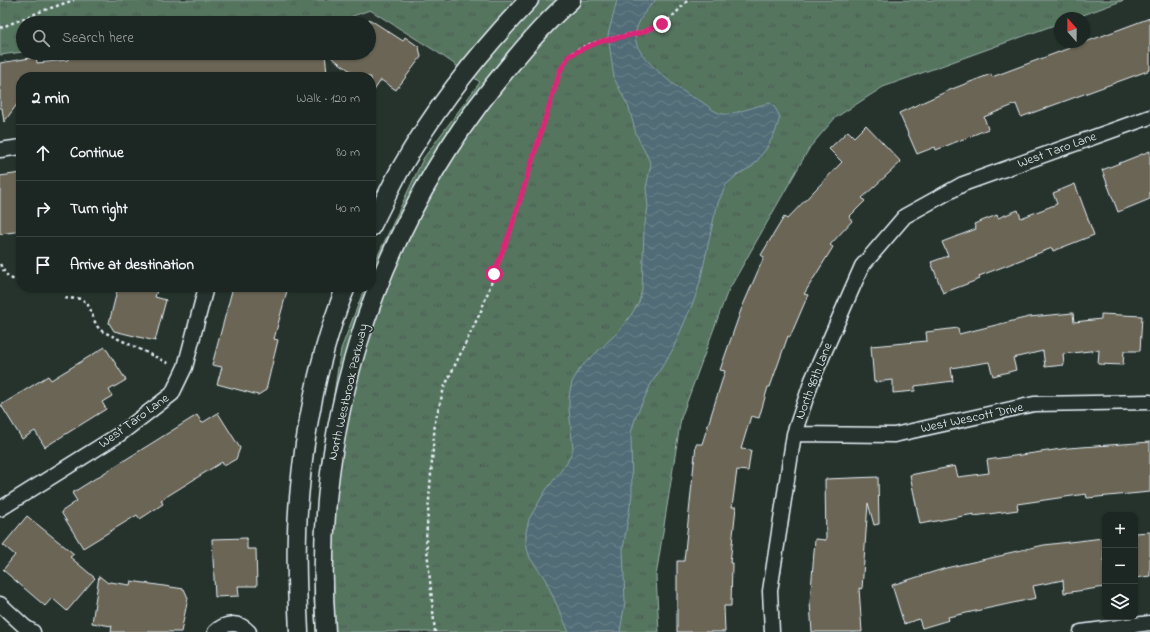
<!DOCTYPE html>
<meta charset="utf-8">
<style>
body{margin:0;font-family:"Indie Flower",sans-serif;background:#29322f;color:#f1f3f6}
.controls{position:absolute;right:12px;bottom:12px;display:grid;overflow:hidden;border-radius:8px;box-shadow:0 1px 3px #0004}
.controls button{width:36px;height:36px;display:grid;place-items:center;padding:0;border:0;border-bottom:1px solid #3a4340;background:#1c2622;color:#f1f3f6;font:20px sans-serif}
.compass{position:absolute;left:1054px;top:12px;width:36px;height:36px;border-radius:50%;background:#1c2622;box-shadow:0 1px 3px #0004;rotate:339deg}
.stop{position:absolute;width:12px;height:12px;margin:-9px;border:3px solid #db2777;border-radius:50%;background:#fff}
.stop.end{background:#db2777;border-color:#fff;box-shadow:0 1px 4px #0008}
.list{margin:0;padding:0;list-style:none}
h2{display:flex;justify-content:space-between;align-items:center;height:52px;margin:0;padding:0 16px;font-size:17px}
h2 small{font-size:13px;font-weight:400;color:#a0a5a5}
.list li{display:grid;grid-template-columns:26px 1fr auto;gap:12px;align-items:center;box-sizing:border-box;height:56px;padding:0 16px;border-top:1px solid #3a4340}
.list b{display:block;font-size:15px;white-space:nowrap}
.list em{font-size:13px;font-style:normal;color:#a0a5a5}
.icon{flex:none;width:22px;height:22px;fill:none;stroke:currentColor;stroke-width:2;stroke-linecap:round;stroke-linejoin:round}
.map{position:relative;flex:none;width:1150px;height:632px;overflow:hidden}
.search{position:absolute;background:#1c2622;box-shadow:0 1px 3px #0004;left:16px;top:16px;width:360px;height:44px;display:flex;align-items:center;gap:10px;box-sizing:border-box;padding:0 14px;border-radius:22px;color:#a0a5a5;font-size:15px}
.panel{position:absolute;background:#1c2622;box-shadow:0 1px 3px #0004;left:16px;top:72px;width:360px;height:220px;border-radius:16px}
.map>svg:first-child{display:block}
.grass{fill:url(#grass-tufts);stroke:#9eb2ac}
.water{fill:url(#water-waves);stroke:#8da1aa}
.building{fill:#6b6554;stroke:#e8f1f8}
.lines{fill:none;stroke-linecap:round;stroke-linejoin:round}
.minor-casing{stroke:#e8f1f8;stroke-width:17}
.tertiary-casing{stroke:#e8f1f8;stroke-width:21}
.path{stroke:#e8f1f8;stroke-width:2.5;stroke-dasharray:3 3;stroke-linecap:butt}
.minor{stroke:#26332d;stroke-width:14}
.tertiary{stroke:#26332d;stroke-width:18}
.route{stroke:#db2777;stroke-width:5}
.labels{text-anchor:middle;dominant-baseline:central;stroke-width:3.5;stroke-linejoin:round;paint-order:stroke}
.street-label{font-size:13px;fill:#e8f1f8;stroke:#26332d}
</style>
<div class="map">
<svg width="1150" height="632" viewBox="0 0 1150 632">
<defs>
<pattern id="grass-tufts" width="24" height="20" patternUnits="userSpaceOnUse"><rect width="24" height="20" fill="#54745f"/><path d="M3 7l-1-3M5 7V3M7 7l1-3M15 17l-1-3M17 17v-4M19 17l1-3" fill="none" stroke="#4c5c53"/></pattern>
<pattern id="water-waves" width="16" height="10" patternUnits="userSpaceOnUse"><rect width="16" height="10" fill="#516c76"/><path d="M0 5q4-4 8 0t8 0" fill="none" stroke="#6a818a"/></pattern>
</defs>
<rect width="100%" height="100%" fill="#26332d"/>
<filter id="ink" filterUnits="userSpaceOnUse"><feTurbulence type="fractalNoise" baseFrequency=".025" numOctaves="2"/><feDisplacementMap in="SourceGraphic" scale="8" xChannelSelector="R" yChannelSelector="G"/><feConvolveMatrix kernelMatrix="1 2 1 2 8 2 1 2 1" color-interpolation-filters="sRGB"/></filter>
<g filter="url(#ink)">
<path class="grass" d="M0,0H1124L1075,18H1060V23L883,87L835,118L810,147L727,293L681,418L656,576L659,632H316L314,598L318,495L341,349L365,287H371V272L374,264L423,159L480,82L437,52L370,10L336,22L328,23H23V52L0,55Z"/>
<path class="water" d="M617,0H656C646,9 632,28 636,42C639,58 675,87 689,95C693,98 698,99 702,102C710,107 713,112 723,114C730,116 758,105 770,103L774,106L780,117L775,133L766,149L753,166L737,175L726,185L718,203L713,222L700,282L695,298L672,351L651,384L636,416L631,433L632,494L623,549L625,602L620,632H569L545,579L530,558L526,545V532L529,519L546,490L567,463L573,449L569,409V396L572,382L581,367L618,332L631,315L639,302L642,289L644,229L648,207L646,188L651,164L636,134L629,108L614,78L608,35Z"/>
<path class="building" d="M1150,18V70L1021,117L1016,104L984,117L988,129L936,150L935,147L917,154L899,113L952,89L991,74L992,77Z
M369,19L403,41L405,37L419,47L421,57L396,90L381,80L371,95V77H359L325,53L327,74L305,77H21V99L4,122L2,108H0V63L36,57L37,63L68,60V55L85,53H155V57L190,53H369Z
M866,125L901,162L862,198L865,201L849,217L852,221L830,245L833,247L804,294L808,295L790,337L788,336L770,387H768L759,418L751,416L741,449L751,450L748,471L737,470L732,507H736L730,563H732L731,606H724L725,632H677V561H684L696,444H702L725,371L720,370L741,310L764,257L761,255L784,217L787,219L842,162L829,149L848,131L854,137Z
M1150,151V199L1118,212L1102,170Z
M21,173V231L0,234V176Z
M1075,184L1094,235L1053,251L1052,248L979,276L980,279L943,293L931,262L948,256L942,242L976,229L974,224L997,215L998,218L1018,210L1021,218L1057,204L1053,193Z
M118,287H158L155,297L166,300L155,341L114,331L109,323Z
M233,287H288L274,339L278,340L266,390L258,395L217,384L222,367L212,365Z
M1073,313L1074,322L1101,319V314L1142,316L1140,351H1124L1123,365L1098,364L1099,350L1063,354L1064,365L1045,367L1043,351L1013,358L1016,370L993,376L989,362L951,368L953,381L915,386V391L893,393V380L874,382L871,346L927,341L926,332L958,328L959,334L1029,317Z
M105,347L126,380L109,390L112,396L102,402L106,409L45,447L35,431L22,439L1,405L48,376L51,380Z
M218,413L240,448L236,459L224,466L222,462L161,500L163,504L140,519L137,515L83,548L61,512L77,501L72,493L197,415L202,423Z
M1150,442V492L1087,498L1086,494L1017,504L1018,510L974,516V514L920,524L910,475L955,466L958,477L989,473L987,460L1068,448Z
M878,477L879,524L874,525L868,503L862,589L859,588L862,632H812L810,603L815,539L826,540L825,479Z
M27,516L74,554L70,557L95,578L67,611L52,598L45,606L3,570L15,555L3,545Z
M1150,532V576L1135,578V533Z
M247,538V549H256L257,586H238L239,596L215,597L212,539Z
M1103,538L1105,587L1064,593L1063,580L1033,586L1036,598L948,617L949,620L922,628L919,619L904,624L892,585L946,568L1004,555V554L1044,545Z
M99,576L108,583L110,582L130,585L131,581L184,589L188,598L181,632H111L112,626L92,623Z"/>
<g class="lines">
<g class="minor-casing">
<path id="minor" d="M0,150L21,147
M794,434L894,435L1034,404L1150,402
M0,509L120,434L172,394L185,367L206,287
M0,604L25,627L33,632
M215,632C225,622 239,621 249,632
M772,632L770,591L794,434L812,380L862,266L905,216L963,184L1150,117
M1081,632L1150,623"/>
</g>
<g class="tertiary-casing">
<path id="tertiary" d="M371,227C381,208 390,188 400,170C435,108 480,51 529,0
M299,632C297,589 295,541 299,498C304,431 320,349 346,287
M326,632C311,435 371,241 493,86C517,56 542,25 571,0"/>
</g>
<path class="path" d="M0,28L42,11L74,0
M0,264C5,274 9,280 21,281
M65,298C69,299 77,298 81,299C94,305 91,324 102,331L170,364
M435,632L426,539L435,422L444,388L481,311L510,232L560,71C563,66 566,59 570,55C593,36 634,38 661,25C671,20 680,8 688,0"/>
<use href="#minor" class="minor"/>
<use href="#tertiary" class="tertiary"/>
</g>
</g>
<g class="lines" filter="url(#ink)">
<path class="route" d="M494,274L510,232L560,71L569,56L582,49L602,41L640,33L662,24"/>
</g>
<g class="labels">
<g class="street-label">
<text transform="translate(1057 150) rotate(-20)">West Taro Lane</text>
<text transform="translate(814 381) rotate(-69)">North 96th Lane</text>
<text transform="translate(348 392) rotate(-77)">North Westbrook Parkway</text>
<text transform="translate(972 418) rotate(-12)">West Wescott Drive</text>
<text transform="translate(134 421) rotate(-36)">West Taro Lane</text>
</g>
</g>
</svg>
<div class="controls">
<button>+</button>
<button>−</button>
<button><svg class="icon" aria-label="layers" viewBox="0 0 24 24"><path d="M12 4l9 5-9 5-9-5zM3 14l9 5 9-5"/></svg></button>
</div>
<svg class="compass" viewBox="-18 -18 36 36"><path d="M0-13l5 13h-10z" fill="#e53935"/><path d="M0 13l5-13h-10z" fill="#a0a5a5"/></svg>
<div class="stop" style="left:494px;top:274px"></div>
<div class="stop end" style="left:662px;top:24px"></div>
<div class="search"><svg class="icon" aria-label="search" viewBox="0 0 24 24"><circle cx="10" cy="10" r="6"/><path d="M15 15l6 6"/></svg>Search here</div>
<section class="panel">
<h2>2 min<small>Walk · 120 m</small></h2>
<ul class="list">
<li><svg class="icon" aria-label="ahead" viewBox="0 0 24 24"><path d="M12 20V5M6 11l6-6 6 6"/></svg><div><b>Continue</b></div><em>80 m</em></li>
<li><svg class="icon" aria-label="right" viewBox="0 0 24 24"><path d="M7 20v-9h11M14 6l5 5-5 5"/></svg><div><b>Turn right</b></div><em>40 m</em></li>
<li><svg class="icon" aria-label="arrive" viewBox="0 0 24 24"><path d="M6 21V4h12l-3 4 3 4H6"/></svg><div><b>Arrive at destination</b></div></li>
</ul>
</section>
</div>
